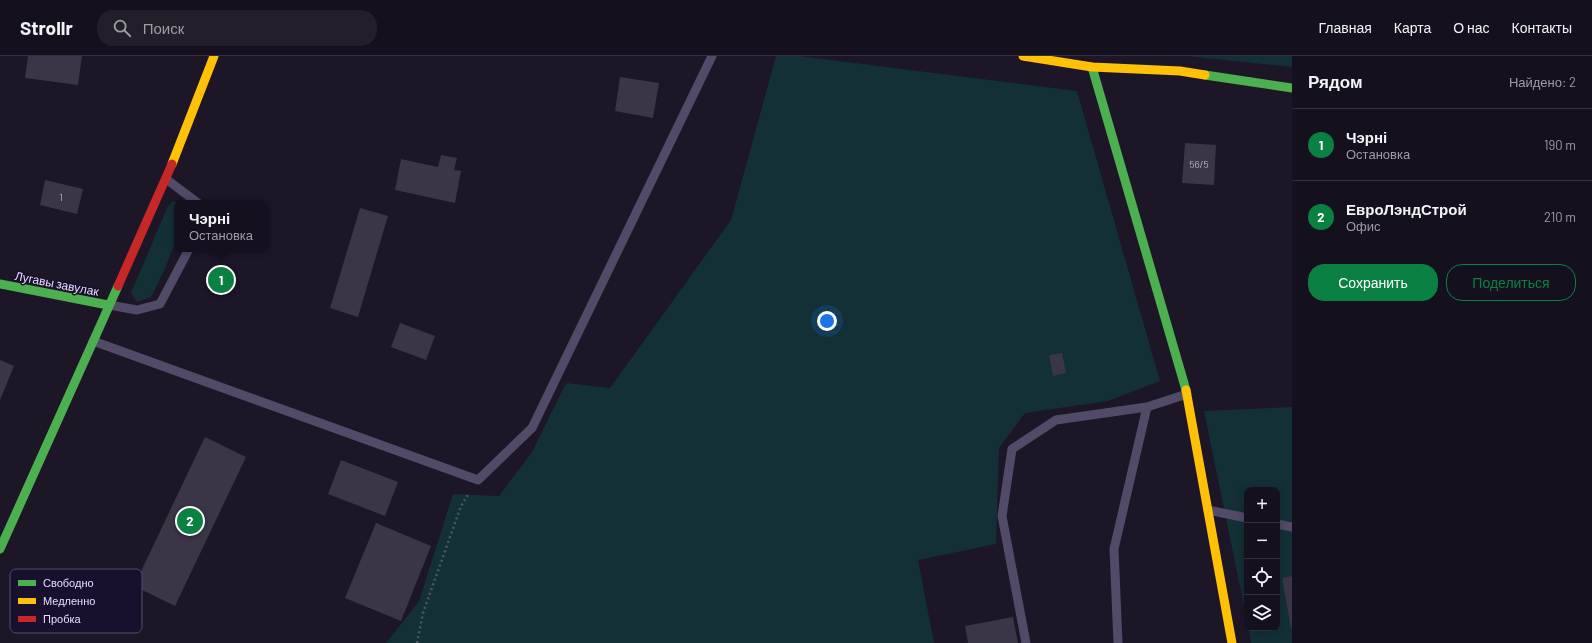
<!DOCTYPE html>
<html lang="ru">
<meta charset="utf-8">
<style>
body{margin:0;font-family:Barlow,sans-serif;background:#221e2a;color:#f1f3f6}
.controls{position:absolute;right:12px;bottom:12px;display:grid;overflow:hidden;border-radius:8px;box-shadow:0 2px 10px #0003}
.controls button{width:36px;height:36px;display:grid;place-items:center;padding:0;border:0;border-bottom:1px solid #34303b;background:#15101d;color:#f1f3f6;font:20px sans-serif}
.you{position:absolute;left:827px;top:265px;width:14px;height:14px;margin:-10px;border:3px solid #fff;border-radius:50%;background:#1a73e8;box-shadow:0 0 0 6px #1a73e833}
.badge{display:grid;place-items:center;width:26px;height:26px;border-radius:50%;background:#0b8043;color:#fff;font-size:13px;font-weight:700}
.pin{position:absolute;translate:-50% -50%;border:2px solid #fff;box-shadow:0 1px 4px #0006}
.popup{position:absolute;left:174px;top:144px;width:94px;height:52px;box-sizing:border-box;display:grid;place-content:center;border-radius:8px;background:#15101d;filter:drop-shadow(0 1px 3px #0005);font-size:13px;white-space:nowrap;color:#9d9da4}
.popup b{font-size:15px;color:#f1f3f6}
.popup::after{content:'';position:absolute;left:50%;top:100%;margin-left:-8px;border:8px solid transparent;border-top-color:#15101d}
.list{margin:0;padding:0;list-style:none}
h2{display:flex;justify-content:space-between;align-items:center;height:52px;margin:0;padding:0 16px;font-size:17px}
h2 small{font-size:13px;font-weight:400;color:#9d9da4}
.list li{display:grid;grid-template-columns:26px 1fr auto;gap:12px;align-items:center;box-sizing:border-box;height:72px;padding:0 16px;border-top:1px solid #34303b}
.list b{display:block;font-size:15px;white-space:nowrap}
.list p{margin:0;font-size:13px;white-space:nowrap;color:#9d9da4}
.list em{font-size:13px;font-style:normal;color:#9d9da4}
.actions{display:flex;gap:8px;padding:12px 16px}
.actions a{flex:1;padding:9px 0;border:1px solid #0b8043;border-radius:16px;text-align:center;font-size:14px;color:#0b8043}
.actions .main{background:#0b8043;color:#fff}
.icon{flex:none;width:22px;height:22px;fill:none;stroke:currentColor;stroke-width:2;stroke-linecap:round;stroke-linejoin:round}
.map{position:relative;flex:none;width:1292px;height:587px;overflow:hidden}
header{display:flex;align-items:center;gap:24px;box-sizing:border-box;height:56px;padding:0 20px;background:#15101d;border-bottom:1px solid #34303b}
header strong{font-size:19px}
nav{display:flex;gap:22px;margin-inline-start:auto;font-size:14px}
.search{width:280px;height:36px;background:#221e2a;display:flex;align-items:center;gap:10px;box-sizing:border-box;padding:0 14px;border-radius:16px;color:#9d9da4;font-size:15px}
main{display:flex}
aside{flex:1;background:#15101d}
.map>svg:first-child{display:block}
.green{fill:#133036}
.building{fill:#3b3548}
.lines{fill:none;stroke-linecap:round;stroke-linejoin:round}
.path{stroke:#4b5769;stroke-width:2.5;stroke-dasharray:2 3;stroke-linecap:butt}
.lane{stroke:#514b68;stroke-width:9}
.fast{stroke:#4caf50;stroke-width:9}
.slow{stroke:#ffc107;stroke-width:9}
.jam{stroke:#c62828;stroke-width:9}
.labels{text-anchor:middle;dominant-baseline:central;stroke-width:3;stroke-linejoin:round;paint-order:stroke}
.number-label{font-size:10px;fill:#bab2d1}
.street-label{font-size:12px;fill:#e5dcff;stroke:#19102d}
.key{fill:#19102d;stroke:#564d6c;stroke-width:1}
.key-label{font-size:11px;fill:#e5dcff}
</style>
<header>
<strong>Strollr</strong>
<div class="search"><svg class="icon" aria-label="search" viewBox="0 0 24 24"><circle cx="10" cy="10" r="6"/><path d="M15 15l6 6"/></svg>Поиск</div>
<nav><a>Главная</a><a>Карта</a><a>О нас</a><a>Контакты</a></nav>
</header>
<main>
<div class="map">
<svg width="1292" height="587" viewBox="0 0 1292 587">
<rect width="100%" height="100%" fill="#1c1627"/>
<path class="green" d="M776,0H799L1077,35L1160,325L1108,345L1025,357L999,392L996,488L918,504L934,587H386L419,545L453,438L499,440L532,396L566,327L610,332L731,164Z
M1187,0H1292V11Z
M173,145L178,147L177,182L163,217L151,241L137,246L131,237L167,152Z
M1292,351V587H1251L1248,572H1277V434H1247V565L1204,355Z"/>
<path class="building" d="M28,0H82L78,29L25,22Z
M620,21L659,27L653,62L615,55Z
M1185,87L1216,89L1214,129L1182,127Z
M441,99L457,102L454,114L461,115L455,147L395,134L401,103L438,111Z
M45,124L83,133L77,158L40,149Z
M360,152L388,160L358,261L330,252Z
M400,267L435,280L426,304L391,291Z
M1062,297L1066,317L1053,320L1049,299Z
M0,304L14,310L0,344Z
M205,381L246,401L175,550L134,530Z
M341,404L398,426L385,460L328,438Z
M376,467L431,490L401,565L345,542Z
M1292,520V572H1291L1282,522Z
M1013,561L1018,587H968L965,570Z"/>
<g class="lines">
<path class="path" d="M417,587L423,557L461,450L469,437"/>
<path class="lane" d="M166,123L198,147
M109,249L137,254L160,248L189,193
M93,285L478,424L532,372L712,0
M1208,454L1247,462
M1277,468L1292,471
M1026,587L1002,460L1012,393L1056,364L1147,351
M1118,587L1114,493L1147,351L1187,338"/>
<path class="fast" d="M1092,11L1186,334
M1205,19L1292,32
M0,228L108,249
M0,493L118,230"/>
<path class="slow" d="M1023,0L1092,11L1180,15L1205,19
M172,108L214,0
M1186,334L1232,587"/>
<path class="jam" d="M118,230L172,108"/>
</g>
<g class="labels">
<g class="number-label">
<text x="1199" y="108">56/5</text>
<text x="61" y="141">1</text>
</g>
<g class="street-label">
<text transform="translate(57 227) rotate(11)">Лугавы завулак</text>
</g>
</g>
<rect x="10" y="513" width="132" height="64" rx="6" class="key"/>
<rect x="18" y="524" width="18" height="6" fill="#4caf50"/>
<rect x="18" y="542" width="18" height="6" fill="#ffc107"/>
<rect x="18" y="560" width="18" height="6" fill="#c62828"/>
<g class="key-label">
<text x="43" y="531">Свободно</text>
<text x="43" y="549">Медленно</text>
<text x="43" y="567">Пробка</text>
</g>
</svg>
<div class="controls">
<button>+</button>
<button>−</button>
<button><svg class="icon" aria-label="locate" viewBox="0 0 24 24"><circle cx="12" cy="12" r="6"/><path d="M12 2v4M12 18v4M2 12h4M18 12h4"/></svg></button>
<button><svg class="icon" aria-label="layers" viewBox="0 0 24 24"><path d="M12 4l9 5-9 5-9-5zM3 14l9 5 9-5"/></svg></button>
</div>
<div class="you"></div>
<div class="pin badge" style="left:221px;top:224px">1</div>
<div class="popup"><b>Чэрні</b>Остановка</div>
<div class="pin badge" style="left:190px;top:465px">2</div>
</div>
<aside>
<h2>Рядом<small>Найдено: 2</small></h2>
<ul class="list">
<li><span class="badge">1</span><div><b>Чэрні</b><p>Остановка</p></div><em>190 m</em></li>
<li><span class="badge">2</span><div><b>ЕвроЛэндСтрой</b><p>Офис</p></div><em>210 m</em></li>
</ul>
<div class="actions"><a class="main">Сохранить</a><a>Поделиться</a></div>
</aside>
</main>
